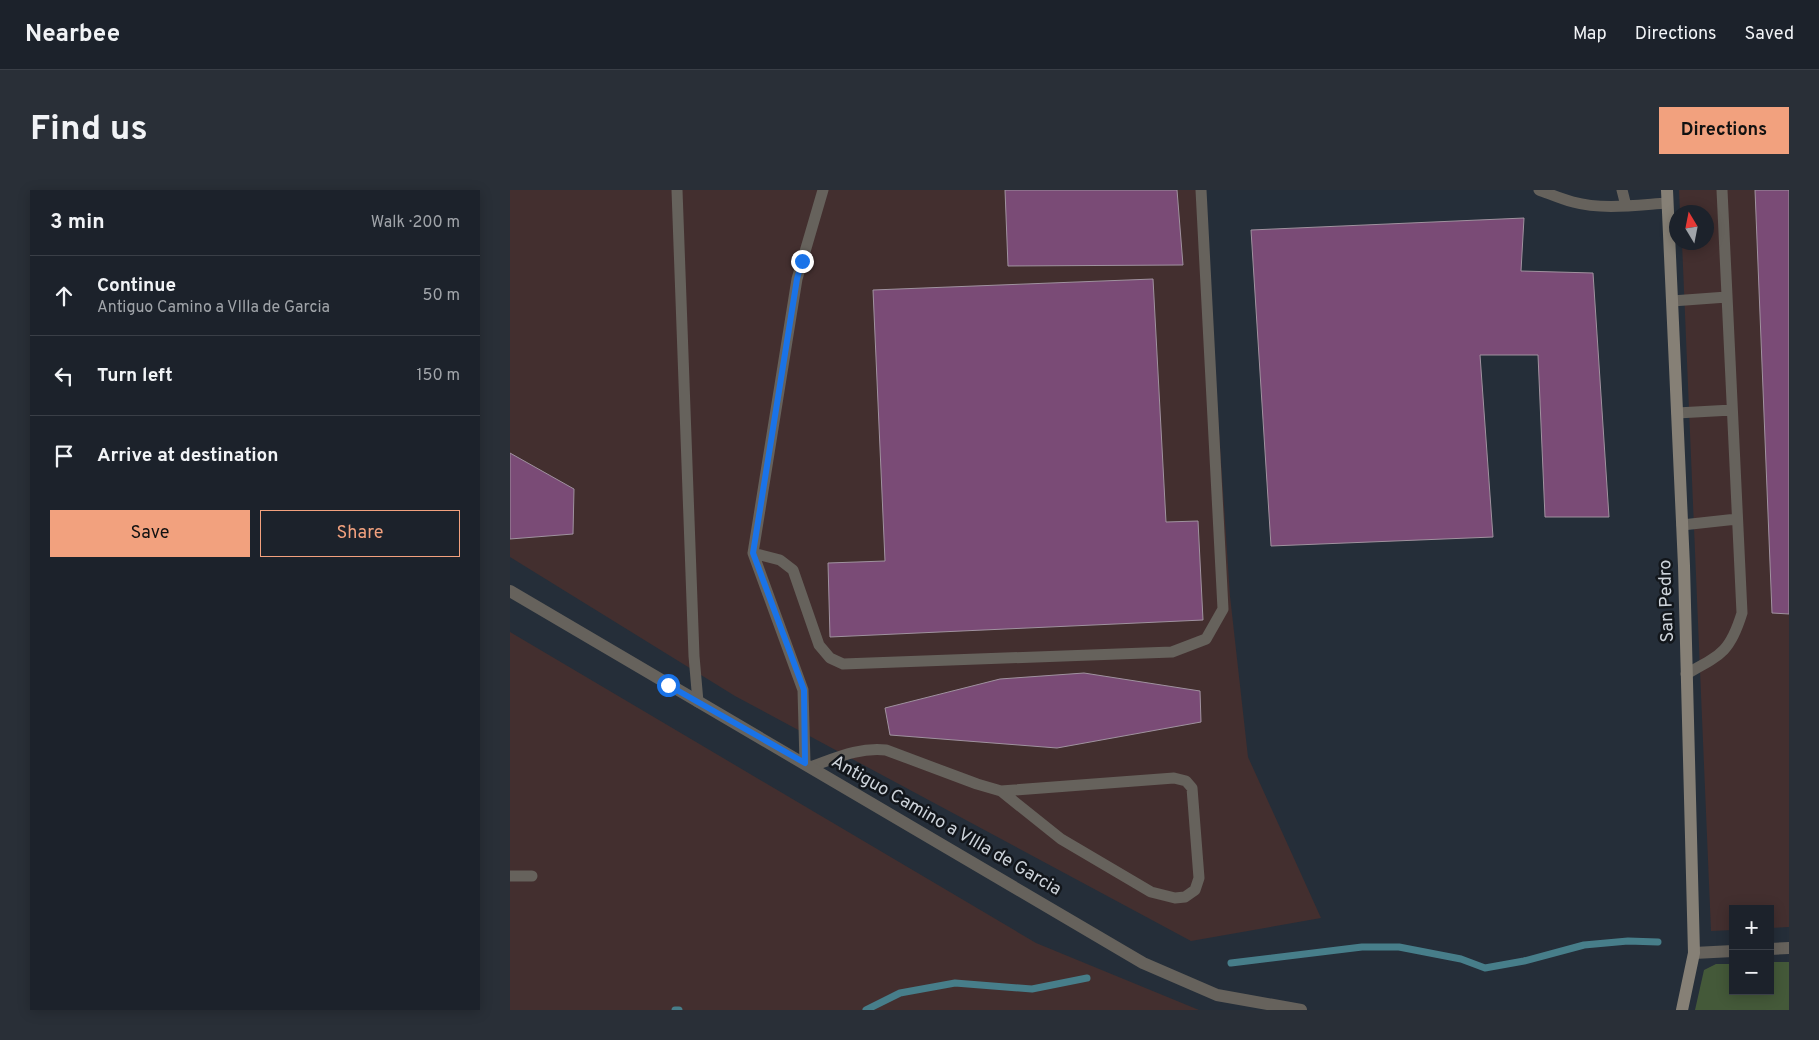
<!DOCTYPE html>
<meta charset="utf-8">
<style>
body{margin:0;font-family:Overpass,sans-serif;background:#292f37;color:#f1f3f6}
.controls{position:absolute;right:15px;bottom:15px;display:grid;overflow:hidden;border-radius:0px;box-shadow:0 2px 12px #0003}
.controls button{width:45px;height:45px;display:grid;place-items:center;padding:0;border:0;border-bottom:1px solid #3a3f47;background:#1c222b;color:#f1f3f6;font:25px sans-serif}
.compass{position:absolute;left:1159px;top:15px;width:45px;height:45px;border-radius:50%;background:#1c222b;box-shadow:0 2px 12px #0003;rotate:350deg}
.stop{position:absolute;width:15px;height:15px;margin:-11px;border:4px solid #1a73e8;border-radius:50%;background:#fff}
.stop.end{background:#1a73e8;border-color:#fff;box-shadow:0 1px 5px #0008}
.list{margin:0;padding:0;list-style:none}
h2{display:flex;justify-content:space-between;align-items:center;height:65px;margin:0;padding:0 20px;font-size:21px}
h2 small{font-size:16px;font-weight:400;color:#a0a4a9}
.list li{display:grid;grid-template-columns:32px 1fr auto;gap:15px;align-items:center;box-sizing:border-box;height:80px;padding:0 20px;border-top:1px solid #3a3f47}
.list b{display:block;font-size:19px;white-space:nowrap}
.list p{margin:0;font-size:16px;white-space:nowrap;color:#a0a4a9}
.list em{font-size:16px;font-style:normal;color:#a0a4a9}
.actions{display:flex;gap:10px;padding:15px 20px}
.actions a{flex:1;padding:11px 0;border:1px solid #f2a17e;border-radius:0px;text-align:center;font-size:18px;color:#f2a17e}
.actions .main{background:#f2a17e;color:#111}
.icon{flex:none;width:28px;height:28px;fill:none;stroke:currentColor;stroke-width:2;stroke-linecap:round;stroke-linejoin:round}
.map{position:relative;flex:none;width:1279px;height:820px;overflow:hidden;border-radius:0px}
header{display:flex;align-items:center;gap:30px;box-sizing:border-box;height:70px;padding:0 25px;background:#1c222b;border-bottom:1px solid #3a3f47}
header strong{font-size:24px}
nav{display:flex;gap:28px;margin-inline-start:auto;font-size:18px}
.intro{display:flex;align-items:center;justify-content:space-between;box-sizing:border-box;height:120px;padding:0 30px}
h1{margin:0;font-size:35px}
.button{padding:12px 22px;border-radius:0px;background:#f2a17e;color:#111;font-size:18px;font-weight:700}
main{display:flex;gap:30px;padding:0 30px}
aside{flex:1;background:#1c222b;border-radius:0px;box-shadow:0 2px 12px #0003}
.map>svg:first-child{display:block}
.industrial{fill:#432f2f}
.green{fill:#445939}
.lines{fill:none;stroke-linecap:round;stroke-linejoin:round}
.stream{stroke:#477e8a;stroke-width:7}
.building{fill:#7a4b76;stroke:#a0929f}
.service{stroke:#66625c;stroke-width:11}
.minor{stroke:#66625c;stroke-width:12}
.tertiary{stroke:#66625c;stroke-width:12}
.secondary{stroke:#868076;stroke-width:12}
.route{stroke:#1a73e8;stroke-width:6}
.labels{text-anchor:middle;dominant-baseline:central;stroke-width:5;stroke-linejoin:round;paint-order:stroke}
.street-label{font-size:18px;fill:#cdd3da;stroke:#12161b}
</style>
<header>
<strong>Nearbee</strong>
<nav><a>Map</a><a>Directions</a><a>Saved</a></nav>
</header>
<div class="intro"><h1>Find us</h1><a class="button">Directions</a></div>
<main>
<aside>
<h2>3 min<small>Walk · 200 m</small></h2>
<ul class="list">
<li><svg class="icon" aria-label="ahead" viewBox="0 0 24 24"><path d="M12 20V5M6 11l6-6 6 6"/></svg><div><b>Continue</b><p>Antiguo Camino a VIlla de Garcia</p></div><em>50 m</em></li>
<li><svg class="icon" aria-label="left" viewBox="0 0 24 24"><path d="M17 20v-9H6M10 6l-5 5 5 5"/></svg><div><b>Turn left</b></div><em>150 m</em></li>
<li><svg class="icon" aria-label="arrive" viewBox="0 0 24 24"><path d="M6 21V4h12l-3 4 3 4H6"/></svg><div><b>Arrive at destination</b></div></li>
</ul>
<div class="actions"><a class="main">Save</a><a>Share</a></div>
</aside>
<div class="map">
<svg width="1279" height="820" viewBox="0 0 1279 820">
<rect width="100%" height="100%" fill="#252e39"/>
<path class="industrial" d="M0,0H693L720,406L738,567L811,728L681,751L225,506L0,367Z
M1169,0H1279V737L1260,738V719H1223V740L1201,741L1172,53L1196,52V22H1170Z
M0,442L526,753L689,820H0Z"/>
<path class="green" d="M1260,772H1279V820H1185L1194,780L1206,774H1223V801H1260Z"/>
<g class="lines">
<path class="stream" d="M721,773L852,757H889L951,769L975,778L1014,771L1074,755L1118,751L1148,752
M165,820H169
M356,820L390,803L445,793L522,799L577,788"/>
</g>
<path class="building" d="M495,0H667L673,75L498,76Z
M1245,0H1279V424L1262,423Z
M1014,28L1011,81L1083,83L1099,327H1035L1028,165H970L983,347L761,356L741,40Z
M643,89L656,332L688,331L693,430L320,447L318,373L375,371L363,100Z
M0,263L64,299L63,344L0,349Z
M574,483L690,501L691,532L547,558L380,545L375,518L490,489Z"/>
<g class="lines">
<path class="service" d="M167,0L184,466L188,512
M1029,0C1040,4 1051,9 1063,12C1092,20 1127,15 1157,13
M1112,0L1116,16
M1162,111L1217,107
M1167,223L1222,220
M1172,335L1227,329
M243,363L270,370L283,380L309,455L320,468L333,474L662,462L696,449L713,419L691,0
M1176,484C1211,465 1220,462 1232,423L1212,0
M295,573L293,500L243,363L287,89L313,0
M300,577C326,568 349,557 376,560L467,594L491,601L664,588L676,591L682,598L689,688L685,700L675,707L665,708L641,702L551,649L491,601
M0,686H22"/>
<path class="minor" d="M1260,759L1279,758
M1184,763L1223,761"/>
<path class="tertiary" d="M0,401L633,773L707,805L791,820"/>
<path class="secondary" d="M1157,0L1174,376L1184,763L1172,820"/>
</g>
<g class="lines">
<path class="route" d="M158,495L295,573L294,500L243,363L287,89L292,71"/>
</g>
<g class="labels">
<g class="street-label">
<text transform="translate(1157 411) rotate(-92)">San Pedro</text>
<text transform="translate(436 636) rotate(30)">Antiguo Camino a VIlla de Garcia</text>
</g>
</g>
</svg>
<div class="controls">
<button>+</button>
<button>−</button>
</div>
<svg class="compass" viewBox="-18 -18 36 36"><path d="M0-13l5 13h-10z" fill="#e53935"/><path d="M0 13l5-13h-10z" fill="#a0a4a9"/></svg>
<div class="stop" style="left:158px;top:495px"></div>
<div class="stop end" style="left:292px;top:71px"></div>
</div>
</main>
